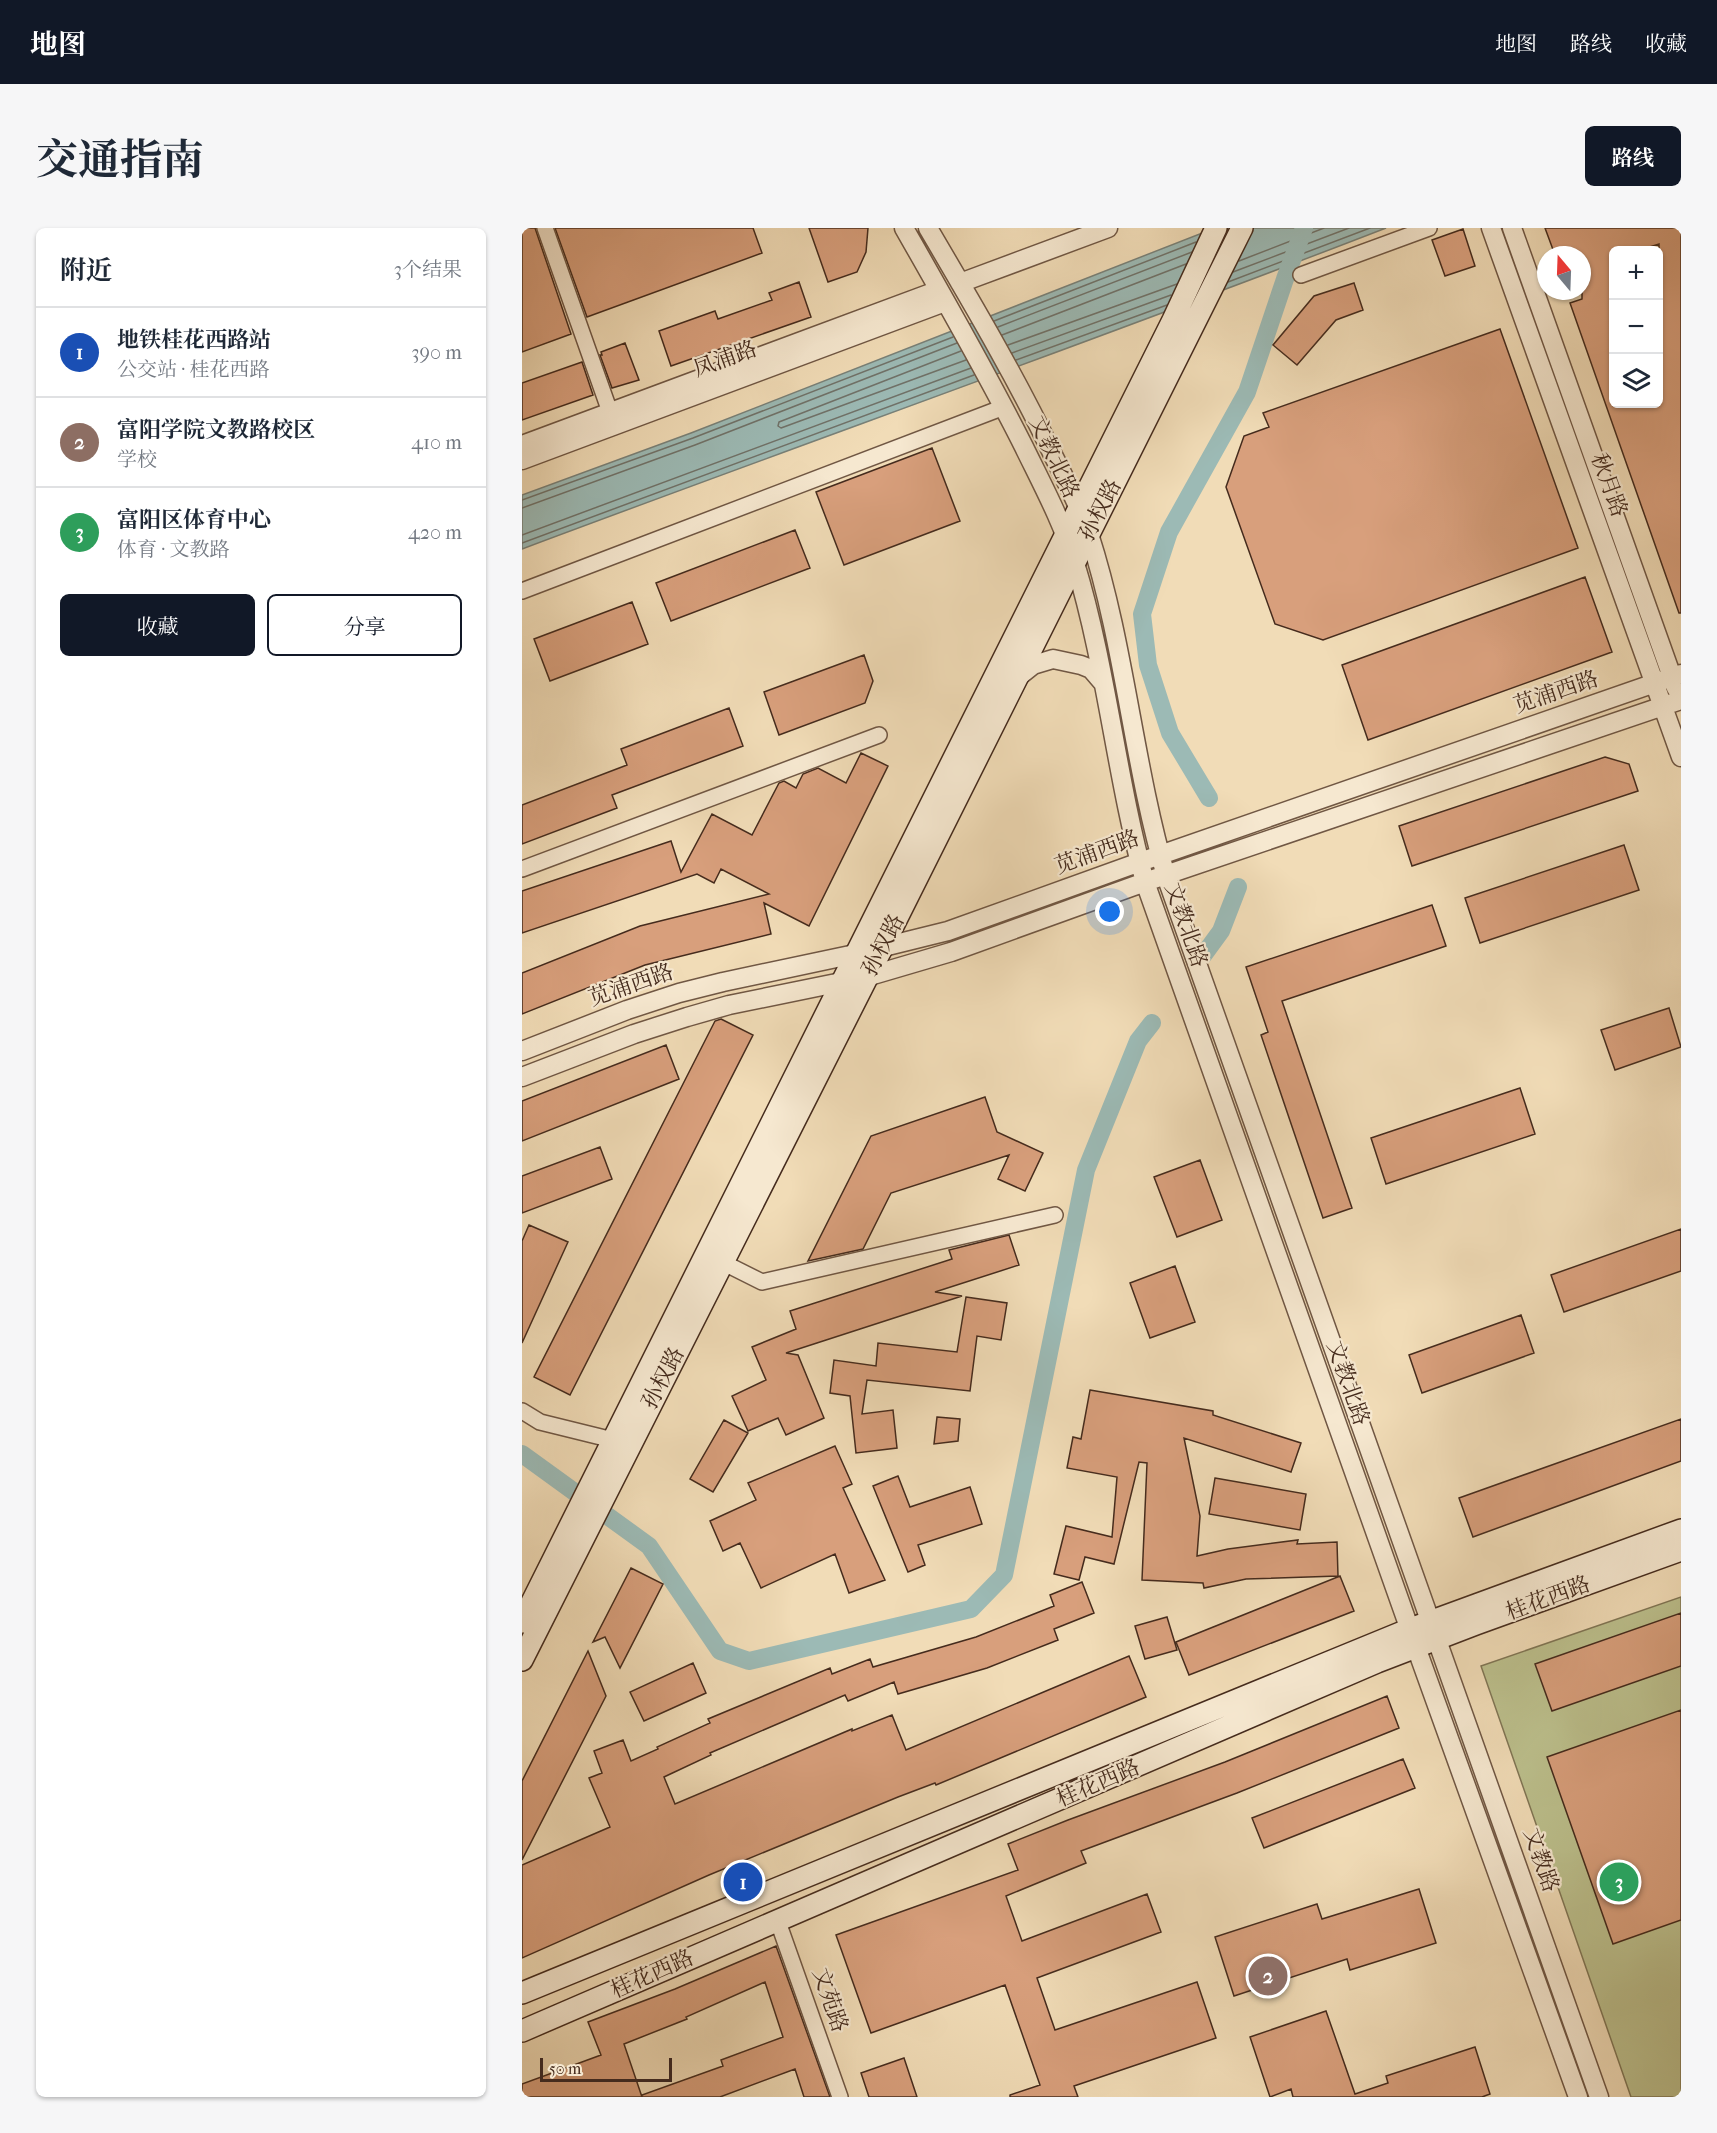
<!DOCTYPE html>
<html lang="zh">
<meta charset="utf-8">
<style>
body{margin:0;font-family:"IM FELL French Canon","Noto Serif SC",serif;background:#f6f6f7;color:#1f2937}
.controls{position:absolute;right:18px;top:18px;display:grid;overflow:hidden;border-radius:9px;box-shadow:0 2px 4px #0004}
.controls button{width:54px;height:54px;display:grid;place-items:center;padding:0;border:0;border-bottom:2px solid #e0e1e3;background:#fff;color:#1f2937;font:30px sans-serif}
.compass{position:absolute;left:1015px;top:18px;width:54px;height:54px;border-radius:50%;background:#fff;box-shadow:0 2px 4px #0004;rotate:341deg}
.scale{position:absolute;left:18px;bottom:15px;width:132px;box-sizing:border-box;padding-left:6px;border:3px solid #452b1d;border-top:0;font-size:16px;line-height:21px;white-space:nowrap;color:#452b1d;-webkit-text-stroke:4px #f6e8d0;paint-order:stroke}
.you{position:absolute;left:588px;top:684px;width:21px;height:21px;margin:-15px;border:4px solid #fff;border-radius:50%;background:#1a73e8;box-shadow:0 0 0 9px #1a73e833}
.badge{display:grid;place-items:center;width:39px;height:39px;border-radius:50%;background:#111827;color:#fff;font-size:20px;font-weight:700}
.pin{position:absolute;translate:-50% -50%;border:3px solid #fff;box-shadow:0 2px 6px #0006}
.list{margin:0;padding:0;list-style:none}
h2{display:flex;justify-content:space-between;align-items:center;height:78px;margin:0;padding:0 24px;font-size:26px}
h2 small{font-size:20px;font-weight:400;color:#747a83}
.list li{display:grid;grid-template-columns:39px 1fr auto;gap:18px;align-items:center;box-sizing:border-box;height:90px;padding:0 24px;border-top:2px solid #e0e1e3}
.list b{display:block;font-size:22px;white-space:nowrap}
.list p{margin:0;font-size:20px;white-space:nowrap;color:#747a83}
.list em{font-size:20px;font-style:normal;color:#747a83}
.actions{display:flex;gap:12px;padding:18px 24px}
.actions a{flex:1;padding:14px 0;border:2px solid #111827;border-radius:9px;text-align:center;font-size:21px;color:#111827}
.actions .main{background:#111827;color:#fff}
.icon{flex:none;width:33px;height:33px;fill:none;stroke:currentColor;stroke-width:2;stroke-linecap:round;stroke-linejoin:round}
.map{position:relative;flex:none;width:1159px;height:1869px;overflow:hidden;border-radius:9px}
header{display:flex;align-items:center;gap:36px;box-sizing:border-box;height:84px;padding:0 30px;background:#111827;color:#fff}
header strong{font-size:28px}
nav{display:flex;gap:33px;margin-inline-start:auto;font-size:21px}
.intro{display:flex;align-items:center;justify-content:space-between;box-sizing:border-box;height:144px;padding:0 36px}
h1{margin:0;font-size:42px}
.button{padding:15px 27px;border-radius:9px;background:#111827;color:#fff;font-size:21px;font-weight:700}
main{display:flex;gap:36px;padding:0 36px}
aside{flex:1;background:#fff;border-radius:9px;box-shadow:0 2px 4px #0004}
.map>svg:first-child{display:block}
.green{fill:#bcc08d;stroke:#807655;stroke-width:1.5}
.water{fill:#9cbab5;stroke:#798178;stroke-width:1.5}
.lines{fill:none;stroke-linecap:round;stroke-linejoin:round}
.shore{stroke:#707269;stroke-width:1.5}
.canal{stroke:#9cbab5;stroke-width:18}
.building{fill:#d89f7c;stroke:#452b1d;stroke-width:1.5;fill-rule:evenodd}
.minor-casing{stroke:#705744;stroke-width:18}
.tertiary-casing{stroke:#705744;stroke-width:21}
.secondary-casing{stroke:#452b1d;stroke-width:24}
.minor{stroke:#f6e8d0;stroke-width:15}
.tertiary{stroke:#f6e8d0;stroke-width:18}
.secondary{stroke:#f6e8d0;stroke-width:21}
.labels{text-anchor:middle;dominant-baseline:central;stroke-width:4.5;stroke-linejoin:round;paint-order:stroke}
.street-label{font-size:22px;fill:#452b1d;stroke:#f6e8d0}
</style>
<header>
<strong>地图</strong>
<nav><a>地图</a><a>路线</a><a>收藏</a></nav>
</header>
<div class="intro"><h1>交通指南</h1><a class="button">路线</a></div>
<main>
<aside>
<h2>附近<small>3个结果</small></h2>
<ul class="list">
<li><span class="badge" style="background:#1a4fb4">1</span><div><b>地铁桂花西路站</b><p>公交站 · 桂花西路</p></div><em>390 m</em></li>
<li><span class="badge" style="background:#8d6e63">2</span><div><b>富阳学院文教路校区</b><p>学校</p></div><em>410 m</em></li>
<li><span class="badge" style="background:#2e9e5b">3</span><div><b>富阳区体育中心</b><p>体育 · 文教路</p></div><em>420 m</em></li>
</ul>
<div class="actions"><a class="main">收藏</a><a>分享</a></div>
</aside>
<div class="map">
<svg width="1159" height="1869" viewBox="0 0 1159 1869">
<rect width="100%" height="100%" fill="#f1dcb7"/>
<filter id="stains"><feTurbulence type="fractalNoise" baseFrequency=".00333" numOctaves="4"/><feColorMatrix values="0 0 0 0 .2 0 0 0 0 .09 0 0 0 0 .02 0 0 0 .5 -.17"/></filter>
<radialGradient id="worn" r=".72"><stop offset=".6" stop-color="#630" stop-opacity="0"/><stop offset="1" stop-color="#630" stop-opacity=".3"/></radialGradient>
<path class="green" d="M1159,1369V1869H1109L959,1438Z"/>
<path class="water" d="M693,0H864C578,111 288,213 0,321V267L169,205Z"/>
<g class="lines">
<path class="shore" d="M717,33L802,0
M711,44L827,0
M706,54L848,0
M472,93L674,14
M476,99L670,24
M480,107L664,36
M486,117L655,56
M439,123L257,194L256,198L259,200L444,132
M490,125L649,67
M494,132L645,77
M0,272L171,210L431,109
M0,280L173,217L435,115
M0,307L449,140
M0,315L452,147"/>
<path class="canal" d="M687,570L648,505L626,437L620,386L647,304L725,164L763,51L782,0
M680,729L699,703L716,659
M0,1226L127,1318L198,1423L227,1433L449,1381L482,1347L564,942L616,813L630,795"/>
</g>
<path class="building" d="M0,0H13L49,106L0,124Z
M33,0H231L240,25L65,89Z
M287,0H346L344,24L335,44L306,54Z
M1023,0H1159V385H1157L1048,75L1060,71V27H1033ZM1137,16V176H1092V22H1118Z
M941,1L953,38L923,48L910,12Z
M277,54L289,89L149,138L137,103L193,83L196,91L250,72L247,65Z
M832,55L841,82L814,92L775,137L751,117L792,68Z
M978,101L1056,320L801,412L753,396L704,259L722,208L747,199L741,185Z
M103,115L117,152L90,160L78,127H80L79,124Z
M60,134L71,167L0,192V155Z
M410,220L438,293L322,337L294,264Z
M273,302L288,340L149,393L134,355Z
M1063,349L1090,424L846,512L820,437Z
M110,374L126,416L28,453L12,411Z
M342,427L351,453L343,475L257,507L242,464Z
M207,480L221,518L90,567L95,580L0,616V577L105,537L99,521Z
M339,525L366,538L287,698L242,675L249,706L123,737L0,786V745L118,698L247,666L199,641L192,655L175,646L0,705V663L149,613L159,644L190,586L230,607L257,555L262,553L274,560L281,546L296,540L324,555Z
M1083,529L1107,536L1116,563L890,638L877,598Z
M1102,617L1117,662L958,715L943,670Z
M910,677L924,718L760,773L830,980L801,990L739,807L746,804L724,739Z
M1147,780L1159,819L1093,842L1079,802Z
M199,791L231,807L48,1167L12,1149L193,793Z
M144,817L157,851L0,913V873Z
M998,860L1013,906L864,956L849,910Z
M463,869L475,904L521,925L503,963L476,951L487,927L369,965L341,1021L286,1033L349,908Z
M78,919L90,951L0,985V948Z
M678,932L700,992L655,1009L632,949Z
M7,997L46,1014L0,1115V1013Z
M1159,1001V1043L1042,1084L1029,1047Z
M487,1007L497,1037L413,1064L440,1068L264,1125L276,1127L302,1190L264,1207L256,1190L226,1203L210,1168L244,1152L230,1119L274,1101L268,1083L430,1031L427,1022Z
M653,1038L673,1094L628,1110L608,1055Z
M444,1069L485,1075L479,1112L455,1108L448,1163L345,1152L340,1186L371,1182L375,1220L334,1225L328,1168L308,1165L312,1132L354,1138L356,1115L435,1124Z
M999,1087L1012,1125L900,1165L887,1127Z
M568,1162L691,1183V1187L779,1215L769,1244L662,1210L678,1288L675,1328L706,1321L776,1312L775,1316L815,1314L816,1348L724,1351L682,1360L681,1355L620,1352L625,1235L617,1234L592,1336L563,1329L557,1352L532,1346L544,1298L590,1309L595,1249L545,1240L551,1209L559,1211Z
M415,1189L438,1191L436,1213L412,1216Z
M1159,1191V1233L951,1309L937,1270Z
M202,1192L226,1205L191,1264L168,1251Z
M313,1218L330,1256L321,1260L363,1352L327,1365L313,1326L239,1360L218,1315L201,1323L188,1293L234,1272L226,1255Z
M376,1248L388,1279L448,1259L460,1296L396,1317L403,1337L386,1344L351,1258Z
M693,1250L784,1266L778,1302L687,1286Z
M109,1340L141,1356L98,1440L83,1409L71,1414Z
M818,1348L832,1383L667,1447L654,1414Z
M560,1354L572,1385L532,1401L536,1412L465,1440L376,1466L372,1454L326,1473L323,1467L188,1525L189,1527L142,1549L153,1576L330,1501V1503L370,1487L384,1522L607,1428L624,1469L414,1557L413,1555L376,1569L187,1647L0,1730V1637L88,1599L67,1550L80,1545L72,1523L101,1512L109,1533L136,1521L135,1519L188,1495L186,1491L308,1440L310,1446L348,1431L351,1439L454,1409L532,1378L528,1367Z
M1159,1385V1438L1030,1483L1013,1436Z
M645,1389L655,1422L623,1431L613,1398Z
M66,1423L84,1468L0,1632V1553Z
M171,1435L184,1465L122,1493L108,1464Z
M865,1468L877,1500L715,1565L559,1623L564,1635L484,1668L500,1713L625,1666L639,1704L515,1750L533,1802L675,1754L694,1810L552,1858L556,1869H488V1867L518,1857L483,1757L349,1805L314,1707L496,1642L486,1616L546,1592L703,1534Z
M1159,1482V1692L1091,1716L1025,1529Z
M881,1531L893,1560L742,1620L730,1590Z
M897,1661L914,1715L828,1742L825,1731L712,1768L693,1709L795,1676L800,1691Z
M254,1718L308,1869H282L273,1841L198,1869H120V1867L201,1838L199,1832L261,1809L243,1754L164,1789L165,1791L102,1816L120,1869H0V1856L79,1827L66,1794L153,1761Z
M804,1783L833,1866L866,1855L864,1848L953,1819L968,1866L960,1869H771L769,1861L748,1869L728,1809Z
M382,1830L395,1869H347L339,1845Z"/>
<g class="lines">
<g class="minor-casing">
<path id="minor" d="M23,0L88,184
M779,47L907,0
M0,363L482,179
M0,641L357,507
M200,1034L240,1054L533,987
M0,1183L18,1194L91,1212
M255,1691L318,1869"/>
</g>
<g class="tertiary-casing">
<path id="tertiary" d="M382,0C423,72 465,145 502,219C520,256 541,295 553,335C585,440 594,549 623,654L894,1419L1056,1869
M406,0C450,75 494,149 531,227C544,253 558,279 567,306C603,417 611,535 644,648L1077,1869
M969,0L1159,529
M990,0L1154,460
M438,55L586,0
M0,217L417,62
M0,232L423,74
M496,449L511,437L531,431L559,437L569,441L581,455
M0,823L105,782L157,765L201,754L333,726L426,703L618,634L1159,446
M0,849L112,806L165,789L207,777L344,749L429,724L623,654L1159,472"/>
</g>
<g class="secondary-casing">
<path id="secondary" d="M0,1394L651,92L694,0
M0,1432L360,720L720,0
M0,1765L888,1401L1159,1302
M0,1803L855,1434L954,1396L1159,1322"/>
</g>
<use href="#minor" class="minor"/>
<use href="#tertiary" class="tertiary"/>
<use href="#secondary" class="secondary"/>
</g>
<g class="labels">
<g class="street-label">
<text transform="translate(203 131) rotate(-20)">凤浦路</text>
<text transform="translate(532 229) rotate(65)">文教北路</text>
<text transform="translate(1087 257) rotate(70)">秋月路</text>
<text transform="translate(578 282) rotate(-63)">孙权路</text>
<text transform="translate(1034 464) rotate(-19)">苋浦西路</text>
<text transform="translate(575 624) rotate(-20)">苋浦西路</text>
<text transform="translate(664 697) rotate(71)">文教北路</text>
<text transform="translate(361 717) rotate(-63)">孙权路</text>
<text transform="translate(109 757) rotate(-19)">苋浦西路</text>
<text transform="translate(141 1150) rotate(-63)">孙权路</text>
<text transform="translate(826 1155) rotate(71)">文教北路</text>
<text transform="translate(1026 1370) rotate(-20)">桂花西路</text>
<text transform="translate(576 1555) rotate(-23)">桂花西路</text>
<text transform="translate(1019 1632) rotate(71)">文教路</text>
<text transform="translate(130 1746) rotate(-24)">桂花西路</text>
<text transform="translate(308 1772) rotate(71)">文苑路</text>
</g>
</g>
<rect width="100%" height="100%" filter="url(#stains)"/>
<rect width="100%" height="100%" fill="url(#worn)"/>
</svg>
<div class="controls">
<button>+</button>
<button>−</button>
<button><svg class="icon" aria-label="layers" viewBox="0 0 24 24"><path d="M12 4l9 5-9 5-9-5zM3 14l9 5 9-5"/></svg></button>
</div>
<svg class="compass" viewBox="-18 -18 36 36"><path d="M0-13l5 13h-10z" fill="#e53935"/><path d="M0 13l5-13h-10z" fill="#747a83"/></svg>
<div class="scale">50 m</div>
<div class="you"></div>
<div class="pin badge" style="left:221px;top:1654px;background:#1a4fb4">1</div>
<div class="pin badge" style="left:746px;top:1748px;background:#8d6e63">2</div>
<div class="pin badge" style="left:1097px;top:1654px;background:#2e9e5b">3</div>
</div>
</main>
